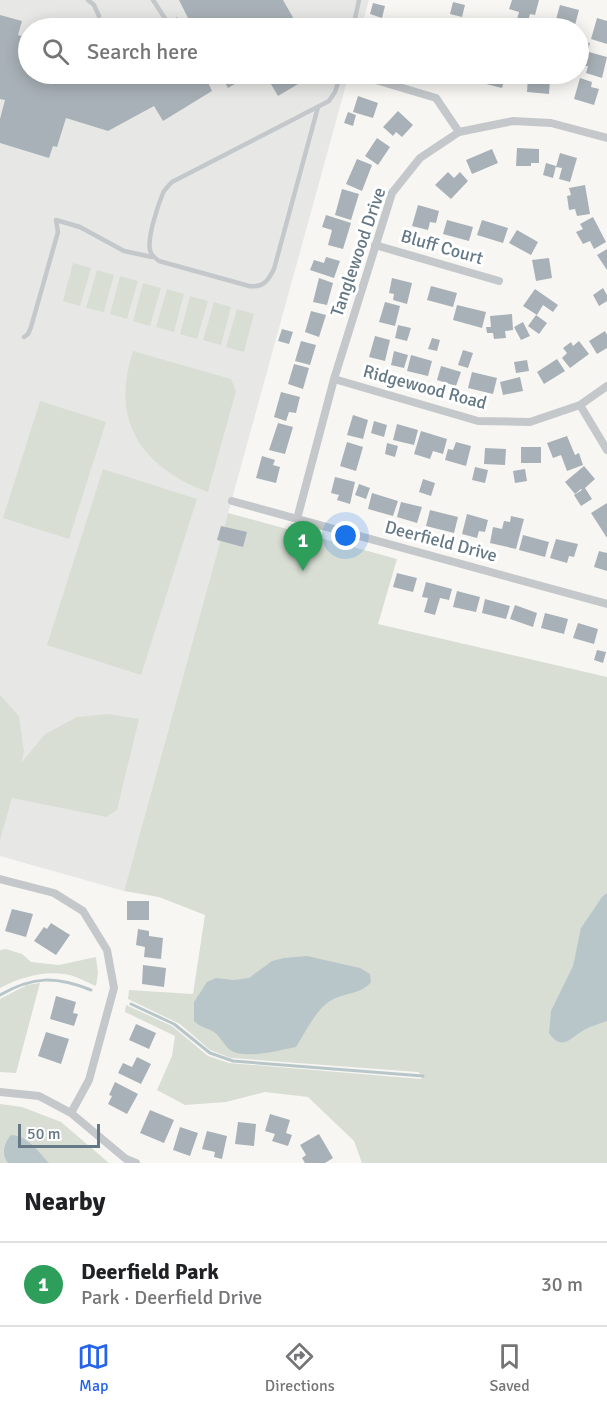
<!DOCTYPE html>
<meta charset="utf-8">
<style>
body{margin:0;font-family:Signika,sans-serif;background:#f2f2f2;color:#202124}
.scale{position:absolute;left:18px;bottom:15px;width:82px;box-sizing:border-box;padding-left:6px;border:3px solid #657885;border-top:0;font-size:16px;line-height:21px;white-space:nowrap;color:#657885;-webkit-text-stroke:4px #fff;paint-order:stroke}
.you{position:absolute;left:346px;top:536px;width:21px;height:21px;margin:-15px;border:4px solid #fff;border-radius:50%;background:#1a73e8;box-shadow:0 0 0 9px #1a73e833}
.badge{display:grid;place-items:center;width:39px;height:39px;border-radius:50%;background:#2563eb;color:#fff;font-size:20px;font-weight:700}
.pin{position:absolute;translate:-50% -50px;filter:drop-shadow(0 2px 3px #0008)}
.pin::after{content:'';position:absolute;top:32px;width:21px;height:18px;background:inherit;clip-path:polygon(0 0,100% 0,50% 100%)}
.list{margin:0;padding:0;list-style:none}
h2{display:flex;justify-content:space-between;align-items:center;height:78px;margin:0;padding:0 24px;font-size:26px}
h2 small{font-size:20px;font-weight:400;color:#757577}
.list li{display:grid;grid-template-columns:39px 1fr auto;gap:18px;align-items:center;box-sizing:border-box;height:84px;padding:0 24px;border-top:2px solid #e0e0e0}
.list b{display:block;font-size:22px;white-space:nowrap}
.list p{margin:0;font-size:20px;white-space:nowrap;color:#757577}
.list em{font-size:20px;font-style:normal;color:#757577}
.icon{flex:none;width:33px;height:33px;fill:none;stroke:currentColor;stroke-width:2;stroke-linecap:round;stroke-linejoin:round}
.map{position:relative;flex:none;width:607px;height:1163px;overflow:hidden}
.search{position:absolute;background:#fff;box-shadow:0 3px 15px #0003;left:18px;right:18px;top:18px;height:66px;display:flex;align-items:center;gap:15px;box-sizing:border-box;padding:0 21px;border-radius:33px;color:#757577;font-size:22px}
.sheet{height:162px;background:#fff}
nav{display:flex;justify-content:space-around;align-items:center;box-sizing:border-box;height:84px;border-top:2px solid #e0e0e0;background:#fff;font-size:16px;color:#757577}
nav a{display:grid;justify-items:center;gap:3px}
nav .on{color:#2563eb}
.map>svg:first-child{display:block}
.built{fill:#e7e8e6}
.green{fill:#d8ded4}
.water{fill:#b9c6c9}
.lines{fill:none;stroke-linecap:round;stroke-linejoin:round}
.stream{stroke:#b9c6c9;stroke-width:3}
.building{fill:#a8b1b7}
.service{stroke:#c4c8cb;stroke-width:4.5}
.minor{stroke:#c4c8cb;stroke-width:8}
.labels{text-anchor:middle;dominant-baseline:central;stroke-width:6;stroke-linejoin:round;paint-order:stroke}
.street-label{font-size:18px;fill:#657885;stroke:#fff}
</style>
<div class="map">
<svg width="607" height="1163" viewBox="0 0 607 1163">
<rect width="100%" height="100%" fill="#f7f6f3"/>
<path class="built" d="M0,0H369L361,28H28V74H349L124,891L0,856Z"/>
<path class="green" d="M73,263L91,268L80,306L63,301Z
M97,270L114,275L104,312L86,308Z
M120,276L138,281L127,319L110,314Z
M143,283L161,288L150,326L133,321Z
M167,289L184,294L174,332L156,327Z
M190,296L208,301L197,339L180,334Z
M214,302L231,307L221,345L203,340Z
M237,309L254,314L244,352L226,347Z
M133,351L231,379L236,391L208,492C159,474 120,440 126,383C127,372 130,361 133,351Z
M40,401L106,422L69,539L3,518Z
M103,469L197,499L141,675L47,645Z
M228,513L397,559L378,624L607,677V1163H362L354,1141L308,1097L265,1092L226,1102L185,1105L157,1090L172,1056L175,1036L125,1012L126,1005L172,1026L208,1056L229,1063L421,1079L423,1076L418,1072L231,1058L210,1050L180,1024L128,999L129,990L193,994L205,915L159,897L124,891Z
M0,695L19,716L24,752L21,763L45,734L77,717L108,714L139,719L117,810L106,817L12,798L0,840Z
M6,949L22,954L31,962L59,965L96,957L98,973L96,986C86,982 75,975 64,974C42,971 19,978 0,988V950Z
M40,983L16,1073L0,1072V999L27,985Z
M0,1104L22,1107L61,1122L109,1163H0Z"/>
<path class="water" d="M607,893V1021C599,1024 591,1026 584,1030C570,1038 562,1052 549,1033L551,1011L573,966L581,928L602,897Z
M307,956L360,968L370,974L371,982C360,996 339,992 326,1004C313,1015 305,1033 296,1047C280,1050 245,1060 230,1050C224,1045 220,1036 214,1032C206,1027 201,1028 194,1021V1002L207,982L216,978L234,980L249,978L272,961L284,958Z
M11,1135C28,1136 38,1151 49,1163H8C1,1154 4,1143 11,1135Z"/>
<g class="lines">
<path class="stream" d="M0,995C33,976 56,976 91,990
M131,1004L174,1024L210,1053L233,1061L423,1076"/>
</g>
<path class="building" d="M179,0H283L299,28H157L177,17L181,24L189,20Z
M512,0H539L535,15L530,14L528,21L517,19L519,12L509,9Z
M453,2L465,5L462,17L450,14Z
M373,3L385,6L382,18L370,14Z
M560,5L579,10L575,25L564,22L563,25L555,23Z
M0,15L22,21L18,35L28,38V74H209L205,76L212,91L163,121L154,106L108,131L66,118L57,147L53,146L49,158L0,143V119L5,100L0,99Z
M597,18L607,21V44L591,39Z
M578,40L590,43L587,55L578,53Z
M589,52L607,57L602,78L586,73L588,66H585Z
M220,74H252L228,88Z
M265,74H315L278,96Z
M489,74H506L502,88L486,84Z
M528,77L550,79L549,94L527,92Z
M580,78L592,82L591,87L599,89L594,105L574,99Z
M358,96L378,103L373,118L353,112Z
M398,111L413,125L402,137L396,132L393,136L383,127Z
M348,112L356,115L353,126L344,123Z
M377,138L390,147L378,165L365,156Z
M517,148L539,149V163H531V166H516Z
M492,149L498,163L472,174L466,160Z
M560,153L577,158L570,182L559,179L562,168L556,167Z
M357,159L372,165L362,191L346,184Z
M546,163L556,166L553,178L543,175Z
M448,172L454,178L460,172L468,181L451,199L435,185Z
M585,185L590,214L577,216L575,209L569,210L567,196L571,195L569,188Z
M342,189L359,194L351,220L335,215Z
M418,205L439,211L436,223L430,222L428,230L412,226Z
M326,215L351,223L343,249L328,245L332,230L322,227Z
M593,217L606,242L594,249L590,241L583,244L576,232L583,229L580,224Z
M447,220L473,227L469,241L443,234Z
M482,220L508,228L503,243L477,235Z
M517,230L538,242L531,255L509,243Z
M607,249V270L597,255Z
M326,257L340,261L334,278L310,270L314,260L324,263Z
M549,258L552,278L536,281L532,260Z
M319,278L333,283L327,305L313,302Z
M392,278L412,283L407,304L393,300L394,294L389,293Z
M431,286L457,293L453,307L427,300Z
M603,288L607,295V301L599,306L593,295Z
M535,289L558,305L553,312L543,305L537,315L523,306Z
M385,302L400,306L395,326L379,322Z
M457,305L486,312L482,328L453,320Z
M311,311L326,315L319,337L305,332Z
M512,314L513,330L505,331L506,338L494,339L493,333H487L486,327H491L490,316Z
M536,315L547,323L539,334L528,326Z
M523,322L530,336L521,340L514,327Z
M398,325L411,328L407,341L395,338Z
M282,329L293,332L289,344L278,341Z
M605,331L607,335V348L597,354L589,341Z
M375,336L390,340L385,361L369,357Z
M432,338L440,340L437,351L428,349Z
M301,341L316,345L310,365L295,361Z
M579,341L589,354L570,368L562,358L567,353L563,348L571,342L573,346Z
M463,350L473,353L468,368L458,365Z
M394,351L408,355L404,368L391,365Z
M411,355L432,361L428,376L407,371Z
M557,359L565,371L544,384L537,372Z
M527,360L529,371L516,373L514,362Z
M294,364L309,368L303,389L288,384Z
M441,366L461,372L456,386L437,380Z
M472,372L497,378L493,394L468,388Z
M520,377L523,391L503,395L500,382Z
M281,392L300,397L296,413L289,412L286,421L274,417Z
M353,415L368,420L363,439L347,435Z
M374,421L387,425L384,437L371,433Z
M278,423L293,427L285,454L269,450Z
M397,424L418,430L414,445L393,440Z
M421,431L447,439L443,454L433,451L430,459L414,454Z
M567,436L575,455L579,453L583,465L567,471L561,455L553,458L547,443Z
M347,442L363,447L356,471L340,466Z
M456,442L471,446L466,466L445,460L448,449L453,450Z
M387,443L398,446L395,457L385,454Z
M521,447H541V463H521Z
M485,448L506,449L505,465L484,464Z
M262,456L275,460L273,465L280,467L276,483L256,478Z
M584,466L595,479L585,488L592,499L581,506L574,495L582,490L581,489L575,494L565,482Z
M475,467L488,470L485,483L472,480Z
M525,469L527,481L515,483L513,471Z
M335,477L355,482L350,504L337,500L339,495L331,493Z
M423,479L435,483L431,496L419,492Z
M359,484L370,488L366,499L355,495Z
M372,493L398,501L393,516L368,509Z
M401,502L422,507L417,523L397,517Z
M607,503V538L591,513Z
M430,510L458,517L454,533L426,526Z
M467,514L488,520L485,532L479,531L477,538L462,534Z
M511,516L524,519L516,549L490,543L493,527L502,529L504,521L510,522Z
M221,526L247,532L243,547L217,540Z
M523,535L549,542L545,557L519,550Z
M556,539L578,544L574,557L569,556L567,563L550,558Z
M599,551L607,553V571L594,567Z
M397,573L417,578L413,592L393,587Z
M426,582L452,589L449,600L440,598L435,615L424,612L428,598L422,597Z
M457,591L480,597L476,612L453,607Z
M485,599L510,606L506,619L482,613Z
M515,605L537,613L533,627L510,619Z
M545,613L568,619L564,634L541,628Z
M578,623L598,629L594,644L573,638Z
M597,650L606,652L603,663L594,660Z
M127,901H149V920H127Z
M12,909L33,914L26,937L5,931Z
M51,923L70,935L56,955L34,941L44,927L47,929Z
M138,929L149,931V936L163,938L161,959L144,957L145,947L136,945Z
M143,965L166,968L164,987L142,984Z
M56,996L76,1002L73,1013L78,1014L74,1026L50,1019Z
M136,1024L156,1033L149,1049L129,1040Z
M46,1032L69,1039L61,1064L38,1056Z
M137,1057L151,1064L141,1084L118,1073L123,1063L132,1067Z
M115,1082L138,1094L127,1114L108,1104L112,1096L109,1095Z
M150,1110L174,1120L164,1143L140,1133Z
M270,1114L290,1120L286,1133L292,1135L288,1146L272,1141L275,1134L265,1131Z
M238,1122L256,1124L254,1146L235,1144Z
M180,1127L198,1133L190,1156L173,1150Z
M207,1131L227,1136L222,1159L214,1157L215,1152L202,1149Z
M319,1134L333,1158L325,1163H305L302,1158L306,1155L300,1145Z"/>
<g class="lines">
<path class="service" d="M88,0L94,5L99,16
M153,0L168,23
M353,28L359,0
M318,107L274,269C268,281 263,288 249,286L159,261C155,258 151,256 150,250C147,238 158,205 163,193C165,189 169,185 172,182L329,101L335,92L341,74
M56,220L80,227L124,251L152,257
M24,337L28,334L31,327L58,232L56,220"/>
<path class="minor" d="M359,75L436,98L459,132
M375,245L499,281
M334,379L478,421L530,422L580,405L607,386
M580,405L607,450
M232,501L607,604
M297,519L334,379L392,193L420,158L459,132L513,121L551,123L607,138
M0,879L54,893L83,911L107,950L114,988L89,1080L71,1113
M0,1092L39,1096L71,1113L126,1159L136,1163"/>
</g>
<g class="labels">
<g class="street-label">
<text transform="translate(442 247) rotate(16)">Bluff Court</text>
<text transform="translate(358 252) rotate(-71)">Tanglewood Drive</text>
<text transform="translate(425 387) rotate(15)">Ridgewood Road</text>
<text transform="translate(441 541) rotate(15)">Deerfield Drive</text>
</g>
</g>
</svg>
<div class="scale">50 m</div>
<div class="you"></div>
<div class="pin badge" style="left:303px;top:571px;background:#2e9e5b">1</div>
<div class="search"><svg class="icon" aria-label="search" viewBox="0 0 24 24"><circle cx="10" cy="10" r="6"/><path d="M15 15l6 6"/></svg>Search here</div>
</div>
<section class="sheet">
<h2>Nearby<small></small></h2>
<ul class="list">
<li><span class="badge" style="background:#2e9e5b">1</span><div><b>Deerfield Park</b><p>Park · Deerfield Drive</p></div><em>30 m</em></li>
</ul>
</section>
<nav>
<a class="on"><svg class="icon" aria-label="map" viewBox="0 0 24 24"><path d="M3 6l6-2 6 2 6-2v14l-6 2-6-2-6 2zM9 4v14M15 6v14"/></svg>Map</a>
<a><svg class="icon" aria-label="directions" viewBox="0 0 24 24"><path d="M12 3l9 9-9 9-9-9zM9 14v-3h6M13 9l2 2-2 2"/></svg>Directions</a>
<a><svg class="icon" aria-label="saved" viewBox="0 0 24 24"><path d="M7 4h10v16l-5-4-5 4z"/></svg>Saved</a>
</nav>
